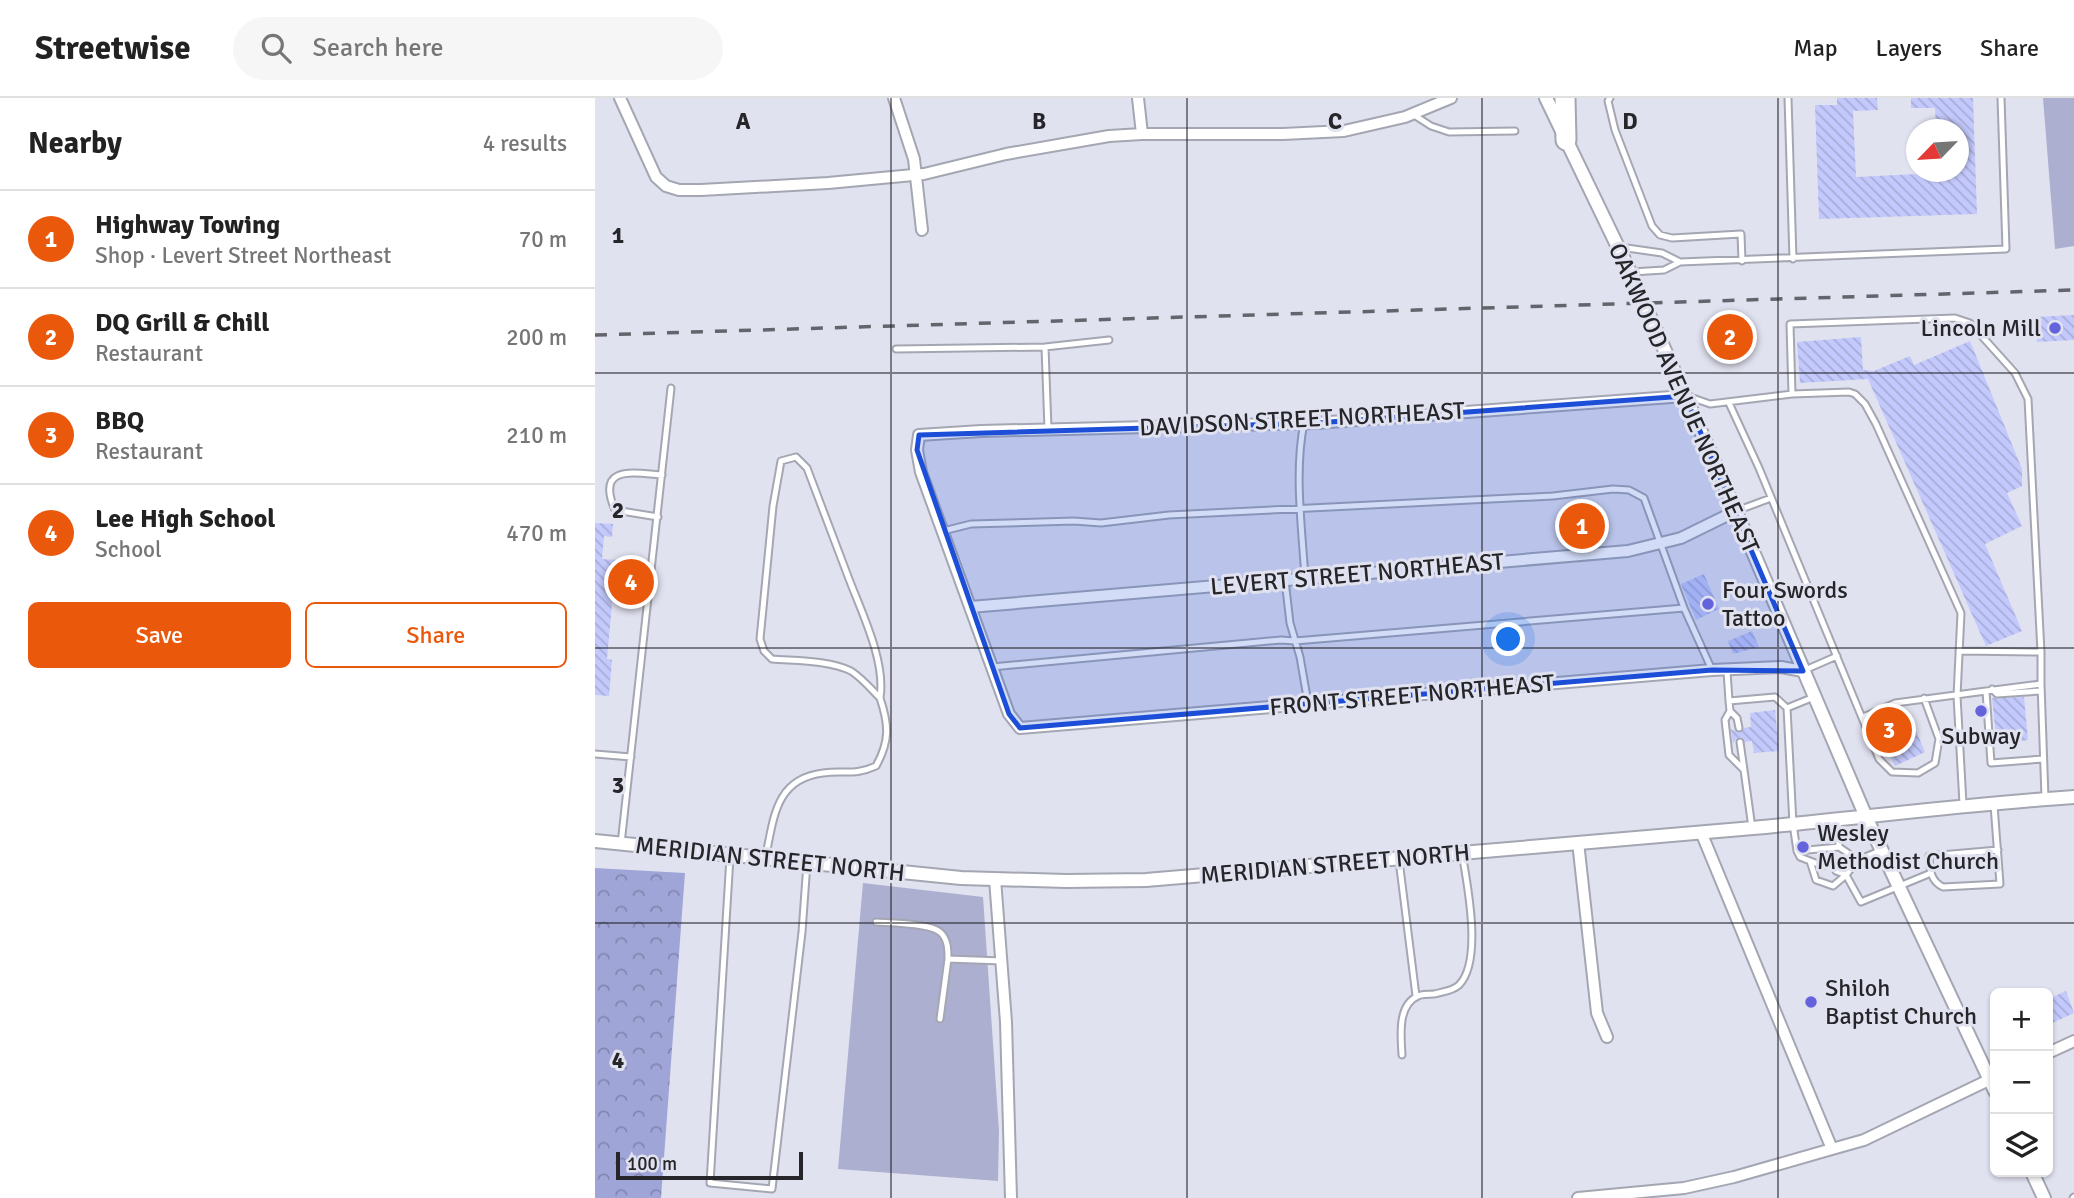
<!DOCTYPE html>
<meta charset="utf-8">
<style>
body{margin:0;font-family:Signika,sans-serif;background:#f6f6f6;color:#222}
.controls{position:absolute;right:21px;bottom:21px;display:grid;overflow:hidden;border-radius:10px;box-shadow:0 2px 5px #0004}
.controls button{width:63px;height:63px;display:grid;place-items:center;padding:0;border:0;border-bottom:2px solid #e0e0e0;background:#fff;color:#222;font:35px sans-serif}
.compass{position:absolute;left:1311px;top:21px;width:63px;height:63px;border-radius:50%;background:#fff;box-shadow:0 2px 5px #0004;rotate:245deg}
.scale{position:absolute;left:21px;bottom:18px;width:187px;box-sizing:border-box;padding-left:7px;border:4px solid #25252a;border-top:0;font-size:19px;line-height:24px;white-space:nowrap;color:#25252a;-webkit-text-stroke:5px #e1e2f0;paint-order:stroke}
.you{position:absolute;left:914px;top:542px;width:24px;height:24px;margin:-18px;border:5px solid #fff;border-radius:50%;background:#1a73e8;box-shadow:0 0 0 10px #1a73e833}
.badge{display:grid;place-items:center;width:46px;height:46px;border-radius:50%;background:#ea580c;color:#fff;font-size:23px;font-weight:700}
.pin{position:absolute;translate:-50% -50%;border:4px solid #fff;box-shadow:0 2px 7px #0006}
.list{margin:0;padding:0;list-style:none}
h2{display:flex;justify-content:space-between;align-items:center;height:91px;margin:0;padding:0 28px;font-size:30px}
h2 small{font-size:23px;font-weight:400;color:#767676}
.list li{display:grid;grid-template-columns:46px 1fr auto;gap:21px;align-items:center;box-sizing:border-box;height:98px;padding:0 28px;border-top:2px solid #e0e0e0}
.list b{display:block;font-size:26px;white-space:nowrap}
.list p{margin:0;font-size:23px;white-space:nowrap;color:#767676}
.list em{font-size:23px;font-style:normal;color:#767676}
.actions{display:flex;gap:14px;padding:21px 28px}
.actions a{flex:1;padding:16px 0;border:2px solid #ea580c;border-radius:10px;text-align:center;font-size:24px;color:#ea580c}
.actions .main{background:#ea580c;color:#fff}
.icon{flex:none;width:38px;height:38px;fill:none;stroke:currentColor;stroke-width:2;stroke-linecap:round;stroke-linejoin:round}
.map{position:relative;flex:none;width:1479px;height:1100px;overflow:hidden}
header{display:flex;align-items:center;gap:42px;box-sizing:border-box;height:98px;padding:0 35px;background:#fff;border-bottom:2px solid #e0e0e0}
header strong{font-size:33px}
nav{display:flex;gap:38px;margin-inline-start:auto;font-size:24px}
.search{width:490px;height:63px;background:#f6f6f6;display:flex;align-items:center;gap:18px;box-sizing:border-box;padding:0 24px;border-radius:38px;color:#767676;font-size:26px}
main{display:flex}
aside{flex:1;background:#fff}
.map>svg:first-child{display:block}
.grass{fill:#acafcf}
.forest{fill:url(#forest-crowns)}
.building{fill:url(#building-back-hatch)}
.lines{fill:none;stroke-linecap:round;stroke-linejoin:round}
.service-casing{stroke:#a4a6b2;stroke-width:9}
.minor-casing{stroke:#a4a6b2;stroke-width:14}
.tertiary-casing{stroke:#a4a6b2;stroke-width:16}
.motorway-casing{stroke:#a4a6b2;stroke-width:23}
.service{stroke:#fff;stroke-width:5}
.minor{stroke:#fff;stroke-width:10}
.tertiary{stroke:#fff;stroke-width:12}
.motorway{stroke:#fff;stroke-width:19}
.rail{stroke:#64646c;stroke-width:3.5;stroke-dasharray:12 12;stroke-linecap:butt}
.marked{fill:#1d4ed8;fill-opacity:0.2;stroke:#1d4ed8;stroke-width:5;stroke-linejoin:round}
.grid{fill:none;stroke:#25252a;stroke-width:2;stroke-opacity:0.55}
.poi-dot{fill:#6563dc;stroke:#e1e2f0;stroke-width:2.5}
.labels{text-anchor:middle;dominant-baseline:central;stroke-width:6;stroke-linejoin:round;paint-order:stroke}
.poi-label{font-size:24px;fill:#25252a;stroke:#e1e2f0;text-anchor:start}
.street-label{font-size:24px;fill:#25252a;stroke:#e1e2f0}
.grid-label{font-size:23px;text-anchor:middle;font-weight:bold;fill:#25252a;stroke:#e1e2f0;stroke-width:6;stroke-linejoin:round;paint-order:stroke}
</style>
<header>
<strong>Streetwise</strong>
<div class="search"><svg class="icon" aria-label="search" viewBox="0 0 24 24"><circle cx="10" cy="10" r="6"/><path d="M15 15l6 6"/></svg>Search here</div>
<nav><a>Map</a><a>Layers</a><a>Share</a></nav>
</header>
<main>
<aside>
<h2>Nearby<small>4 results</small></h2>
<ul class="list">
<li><span class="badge">1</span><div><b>Highway Towing</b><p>Shop · Levert Street Northeast</p></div><em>70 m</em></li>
<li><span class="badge">2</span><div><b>DQ Grill &amp; Chill</b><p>Restaurant</p></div><em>200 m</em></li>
<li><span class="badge">3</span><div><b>BBQ</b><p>Restaurant</p></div><em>210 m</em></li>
<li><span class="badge">4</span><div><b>Lee High School</b><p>School</p></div><em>470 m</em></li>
</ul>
<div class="actions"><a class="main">Save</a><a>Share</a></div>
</aside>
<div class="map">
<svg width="1479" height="1100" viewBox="0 0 1479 1100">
<defs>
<pattern id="forest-crowns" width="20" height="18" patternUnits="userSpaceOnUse" patternTransform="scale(1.75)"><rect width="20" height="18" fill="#a0a5d7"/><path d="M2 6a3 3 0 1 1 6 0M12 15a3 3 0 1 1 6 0" fill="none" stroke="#8286af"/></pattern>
<pattern id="building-back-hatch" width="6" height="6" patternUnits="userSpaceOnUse" patternTransform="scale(1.75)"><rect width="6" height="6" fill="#c3c9fc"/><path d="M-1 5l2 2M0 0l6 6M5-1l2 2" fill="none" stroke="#a7acd8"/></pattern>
</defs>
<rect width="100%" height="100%" fill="#e1e2f0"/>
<path class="grass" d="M1448,0H1479V148L1460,151Z
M268,785L388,799L404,1033L403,1083L243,1071Z"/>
<path class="forest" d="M0,770L90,775L66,1100H0Z"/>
<path class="building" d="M1242,0H1282L1283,12L1258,13L1261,79L1363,74V32H1341L1340,10H1316V0H1378L1382,116L1224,121L1220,7H1242Z
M1479,217V242L1442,244L1441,219Z
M1159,229V247L1111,249L1110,231Z
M1266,239L1268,272L1279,273L1315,258L1319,267L1375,243L1427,371V388L1412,395L1427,428L1390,446L1427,533L1391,548L1273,281L1205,285L1202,244Z
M0,425L18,426L17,439L9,438L7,461L21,462L12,561L17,562L14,598L0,597Z
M1109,476L1124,511L1101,522L1086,486Z
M1157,533L1164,549L1138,556L1133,543Z
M1429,599L1433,642L1402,647L1397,600Z
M1180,612L1184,653L1159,655L1157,643L1150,644L1146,639L1142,640L1138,645L1136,631L1144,635L1149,630L1156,629L1155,615Z
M1313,614L1330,654L1300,668L1280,626Z
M1471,893L1479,915L1453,927V901Z"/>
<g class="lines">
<g class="service-casing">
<path id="service" d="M1015,0L1013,3L1020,32L1057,128L1065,137L1077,140L1146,136L1147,163
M1193,0L1198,161
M819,17L836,28L854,34L920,33
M1025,149L1067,155L1085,164L1411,151L1406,0
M1037,174L1069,172L1085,164
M450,249L453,331
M301,251L450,249L514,242
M1197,296L1195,226L1360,220L1375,225L1420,275L1433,301L1446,554
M1092,298L1115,306L1197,296L1254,294L1260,296L1270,306L1281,326L1366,515L1362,598L1368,706
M1134,305L1164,370L1284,661L1297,674L1323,675L1340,665L1344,641L1329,600
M709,325C699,373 707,431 710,480
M201,359L212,370C226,407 240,444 254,481C267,515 291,564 285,600C276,591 267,580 256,573C234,562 201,563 177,561L169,553L165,541L178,408L186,363Z
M1141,413L1176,400
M63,419L20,412C0,366 40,375 67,377
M348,433L376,426L479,423L506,425L574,417L958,398L1018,391L1034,392L1049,400L1089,510L1117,572
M690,482L695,525L705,559L713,605
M1364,553L1446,554V586
M397,569L686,542L700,543L1089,510
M1210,572L1242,558
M1132,573L1134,603L1180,599L1192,610
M1397,591L1402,596L1446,593
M1219,599L1192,610L1198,726L1202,753L1244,749
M1134,603L1135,613L1130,622L1134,657L1149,672L1157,730
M1135,613L1142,620L1144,630
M1268,619L1300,605L1391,593
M1145,644L1149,672
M0,656L36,659
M1448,661L1396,665L1391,593L1446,586L1450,700
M1399,707L1405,786L1348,789C1335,783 1335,771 1334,758L1403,752
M1243,723L1244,749L1263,762
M26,746L76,290
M1287,752L1263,762L1251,777L1266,804L1336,775
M1202,753L1205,759L1228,768
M135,759L115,1085L177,1091L207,834L212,765
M170,761C179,722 179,681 228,675C250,672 259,678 281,668C295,643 294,627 285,600
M804,762L821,898
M1215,763L1221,782L1238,788L1251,777L1241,773
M281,824C295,825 337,825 346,835C353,842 353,852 353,861
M345,921L353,861L407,863
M807,957C806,939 802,907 823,898C827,896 834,896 839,896C847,894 858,893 864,887C888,863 872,785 867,755
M1478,1100L1479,1099"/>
</g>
<g class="minor-casing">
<path id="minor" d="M25,0L61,79L71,88L84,92H106L233,85L329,76L411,56L514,38L547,36H688L749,33L810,19L856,0
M299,0L319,61L327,132
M543,0L547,36
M1090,298L721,325L386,333L324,337L322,352L326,374L414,616L425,630L1117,572L1186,569L1208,573
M375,509L1033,453L1086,440L1141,413
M1106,734L1237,1051
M983,744L1002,915L1012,939
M400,781L411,924L416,1100
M1453,955L1479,943
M983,1100L1089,1090L1139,1079L1237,1051L1269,1042L1400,979"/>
</g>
<g class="tertiary-casing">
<path id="tertiary" d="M951,0L1035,174L1127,381L1271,719L1400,993
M0,743L366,780L471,783L551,782C753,764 956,748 1158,730C1265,720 1372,706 1479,699
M1437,1074L1449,1100"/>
</g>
<g class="motorway-casing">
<path id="motorway" d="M970,0L971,42"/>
</g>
<use href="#service" class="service"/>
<use href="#minor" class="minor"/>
<use href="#tertiary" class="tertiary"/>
<use href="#motorway" class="motorway"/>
<path class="rail" d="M0,237L1479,192"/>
</g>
<path class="marked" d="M1090,298L1208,573L1117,572L425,630L414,616L322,352L324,337L721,325Z"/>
<path class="grid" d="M296,0V1100M592,0V1100M887,0V1100M1183,0V1100M0,275H1479M0,550H1479M0,825H1479"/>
<g class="poi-dot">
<circle cx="1460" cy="230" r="7"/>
<circle cx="1113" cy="506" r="7"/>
<circle cx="1386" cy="613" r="7"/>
<circle cx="1208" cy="749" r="7"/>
<circle cx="1216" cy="904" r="7"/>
</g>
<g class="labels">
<g class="poi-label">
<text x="1446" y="230" text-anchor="end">Lincoln Mill</text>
<text x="1127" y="492">Four Swords<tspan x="1127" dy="28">Tattoo</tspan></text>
<text x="1386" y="638" text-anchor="middle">Subway</text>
<text x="1222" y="735">Wesley<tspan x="1222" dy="28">Methodist Church</tspan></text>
<text x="1230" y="890">Shiloh<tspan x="1230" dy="28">Baptist Church</tspan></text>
</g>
<g class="street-label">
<text transform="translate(1089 300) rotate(66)">OAKWOOD AVENUE NORTHEAST</text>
<text transform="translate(707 321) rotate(-3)">DAVIDSON STREET NORTHEAST</text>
<text transform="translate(762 476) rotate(-5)">LEVERT STREET NORTHEAST</text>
<text transform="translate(817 597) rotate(-5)">FRONT STREET NORTHEAST</text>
<text transform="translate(175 761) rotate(6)">MERIDIAN STREET NORTH</text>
<text transform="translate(740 766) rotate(-5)">MERIDIAN STREET NORTH</text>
</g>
</g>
<g class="grid-label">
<text x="148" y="31">A</text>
<text x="444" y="31">B</text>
<text x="740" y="31">C</text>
<text x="1035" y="31">D</text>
<text x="23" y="145">1</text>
<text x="23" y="420">2</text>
<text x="23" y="695">3</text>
<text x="23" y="970">4</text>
</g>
</svg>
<div class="controls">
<button>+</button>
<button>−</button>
<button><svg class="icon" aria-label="layers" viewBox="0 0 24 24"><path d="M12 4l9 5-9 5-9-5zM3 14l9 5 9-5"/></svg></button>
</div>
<svg class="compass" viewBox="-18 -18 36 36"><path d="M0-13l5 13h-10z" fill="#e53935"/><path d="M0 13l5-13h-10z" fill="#767676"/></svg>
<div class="scale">100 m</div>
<div class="you"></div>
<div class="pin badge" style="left:987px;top:428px">1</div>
<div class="pin badge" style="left:1135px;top:239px">2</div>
<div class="pin badge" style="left:1294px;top:632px">3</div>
<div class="pin badge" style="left:36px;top:484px">4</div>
</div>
</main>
